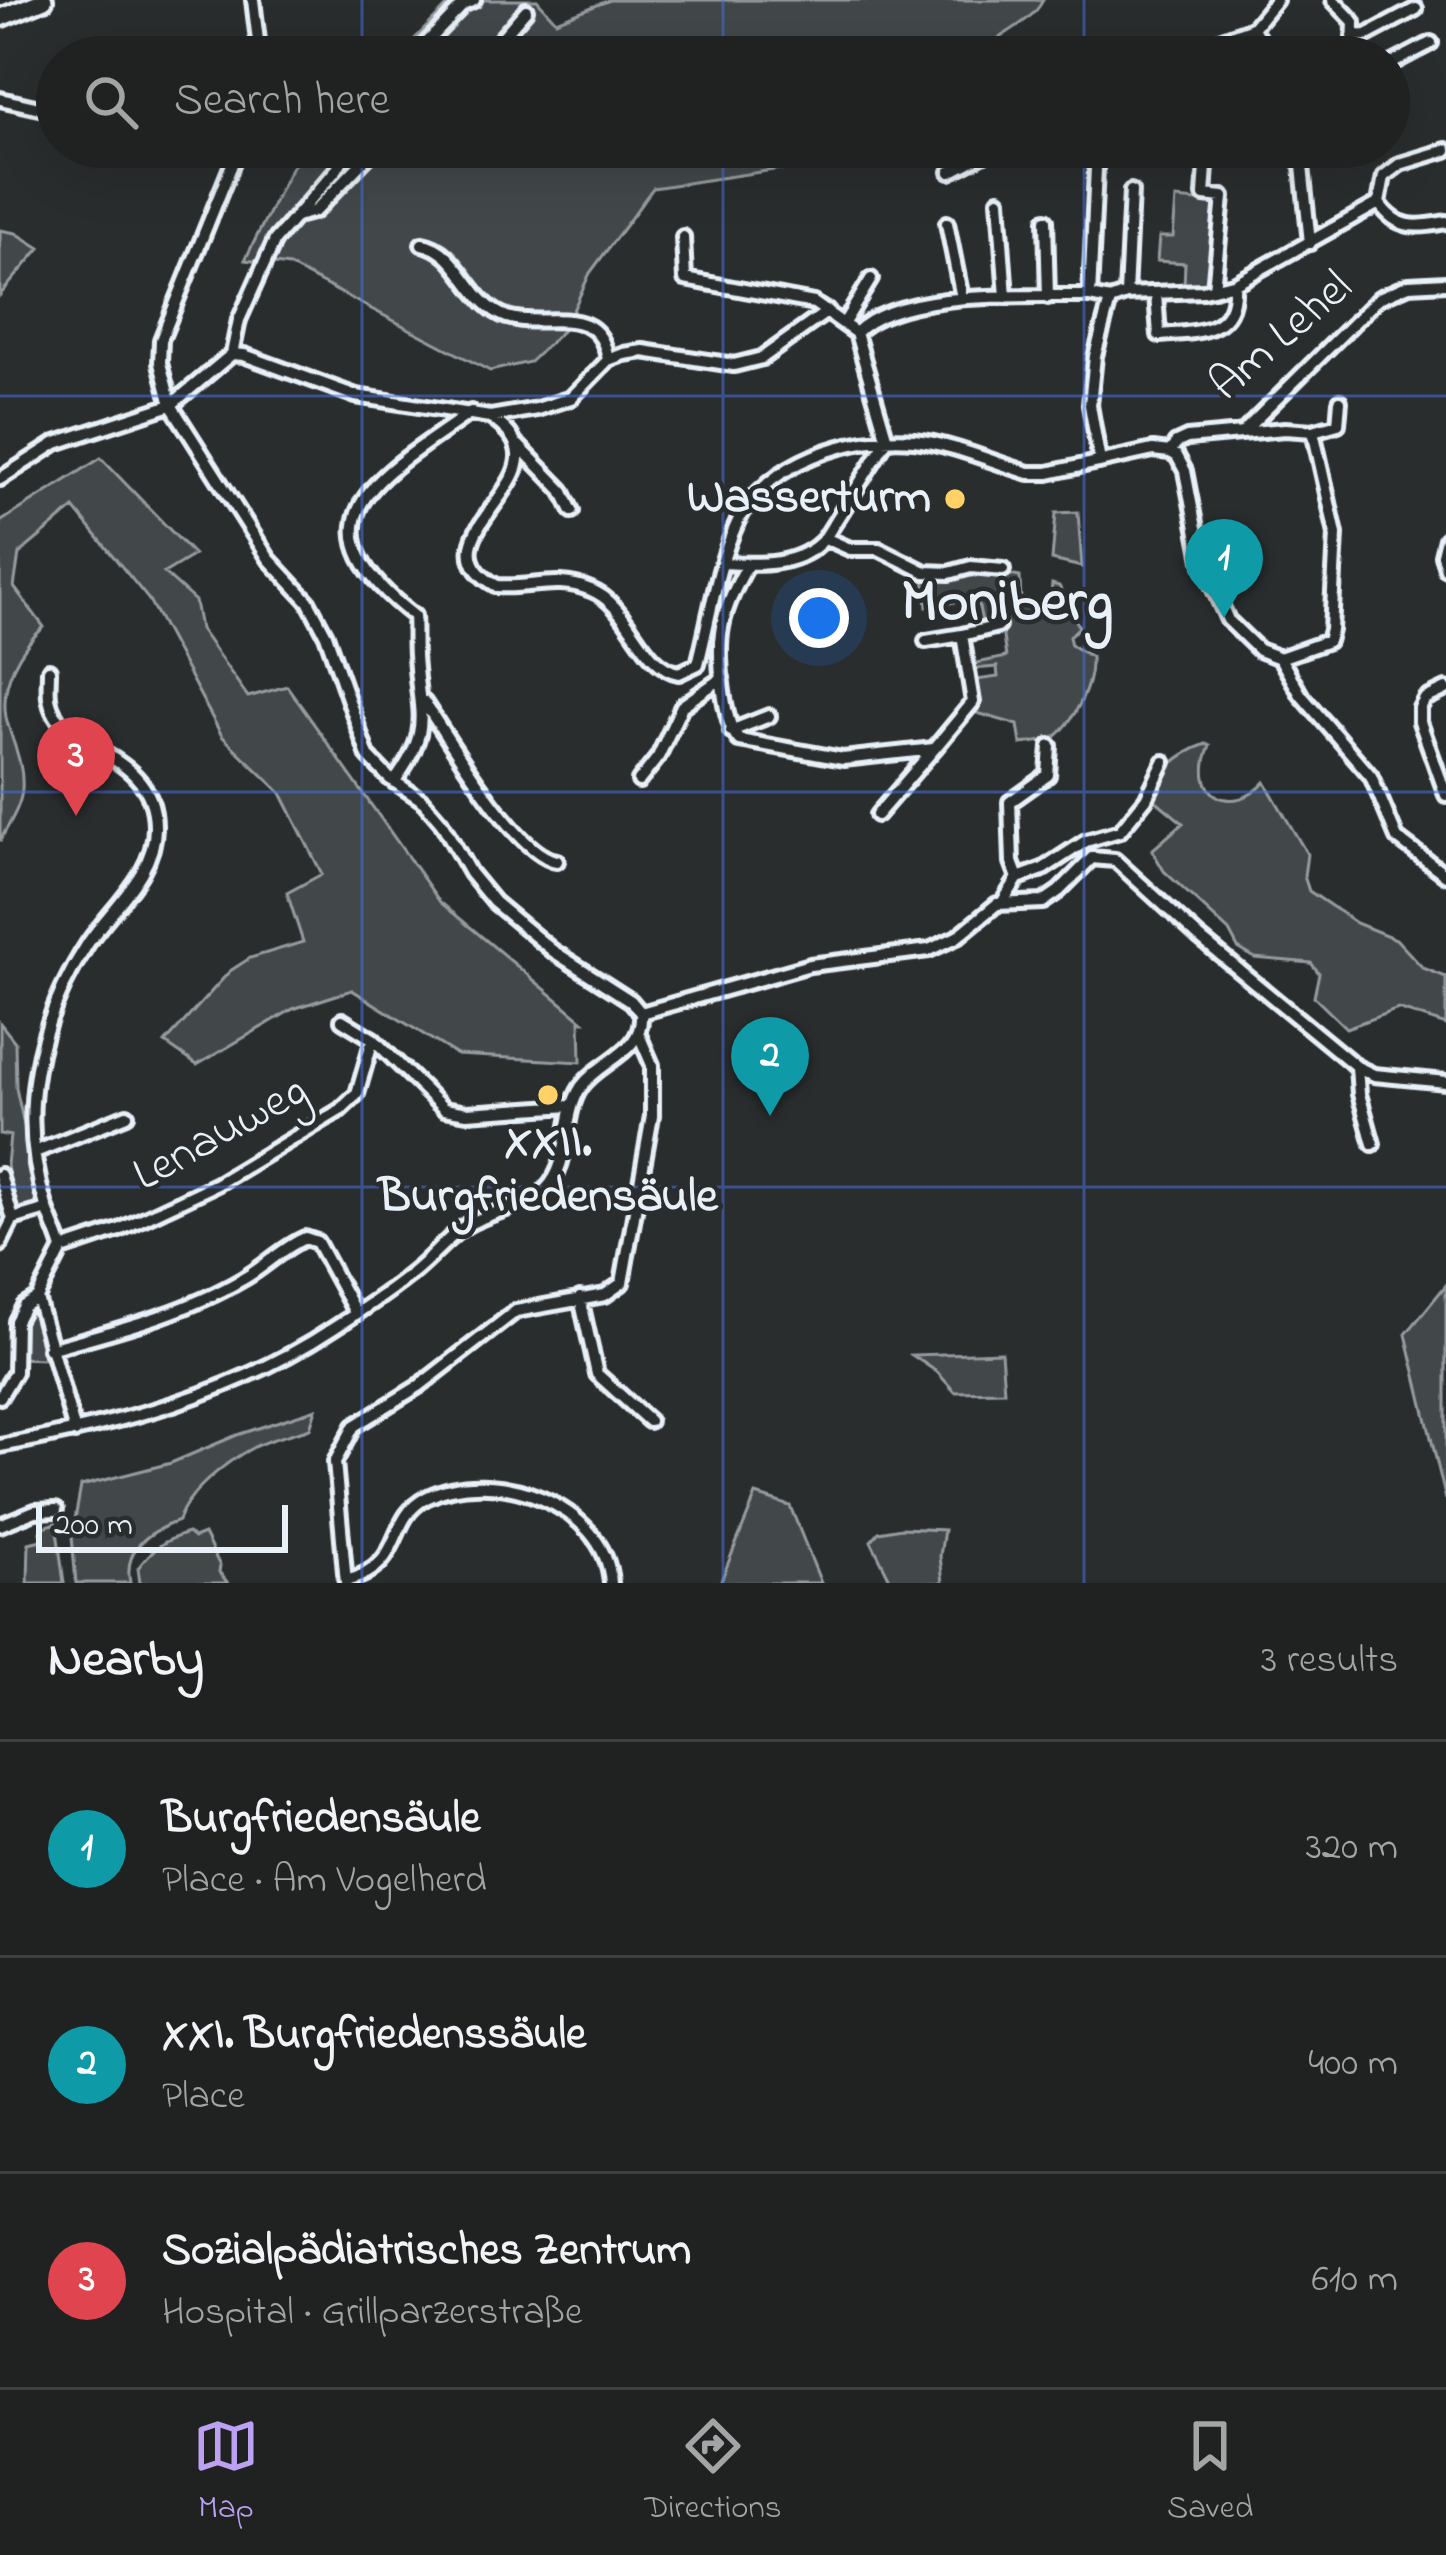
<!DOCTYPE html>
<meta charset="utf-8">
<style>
body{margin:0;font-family:"Indie Flower",sans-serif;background:#282a2a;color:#f1f3f6}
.scale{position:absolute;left:36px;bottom:30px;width:252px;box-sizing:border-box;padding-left:12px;border:6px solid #e8f1f8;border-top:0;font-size:33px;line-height:42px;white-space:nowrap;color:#e8f1f8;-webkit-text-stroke:9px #2a2d2e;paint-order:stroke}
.you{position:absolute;left:819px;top:618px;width:42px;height:42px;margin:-30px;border:9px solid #fff;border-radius:50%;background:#1a73e8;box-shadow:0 0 0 18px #1a73e833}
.badge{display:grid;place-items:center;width:78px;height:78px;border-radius:50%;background:#bca0f2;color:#fff;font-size:39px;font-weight:700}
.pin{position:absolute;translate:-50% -99px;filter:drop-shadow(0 3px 6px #0008)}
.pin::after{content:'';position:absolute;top:63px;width:42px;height:36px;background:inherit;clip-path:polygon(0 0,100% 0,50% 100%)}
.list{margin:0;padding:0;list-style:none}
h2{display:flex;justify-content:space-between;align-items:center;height:156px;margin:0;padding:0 48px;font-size:51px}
h2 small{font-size:39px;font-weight:400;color:#a2a4a5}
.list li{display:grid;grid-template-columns:78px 1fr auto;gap:36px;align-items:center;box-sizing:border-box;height:216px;padding:0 48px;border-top:3px solid #3d3f40}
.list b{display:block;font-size:45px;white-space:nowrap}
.list p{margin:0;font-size:39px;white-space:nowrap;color:#a2a4a5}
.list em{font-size:39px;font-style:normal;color:#a2a4a5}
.icon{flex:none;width:66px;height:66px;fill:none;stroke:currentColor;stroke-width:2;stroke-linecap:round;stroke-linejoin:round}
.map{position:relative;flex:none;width:1446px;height:1583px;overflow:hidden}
.search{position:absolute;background:#202222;box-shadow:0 12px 48px #0002;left:36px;right:36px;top:36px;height:132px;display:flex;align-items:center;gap:30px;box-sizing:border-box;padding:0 42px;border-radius:66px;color:#a2a4a5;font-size:45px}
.sheet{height:804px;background:#202222}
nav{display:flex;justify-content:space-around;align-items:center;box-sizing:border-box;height:168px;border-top:3px solid #3d3f40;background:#202222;font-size:33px;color:#a2a4a5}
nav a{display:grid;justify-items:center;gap:6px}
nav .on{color:#bca0f2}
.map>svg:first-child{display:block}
.green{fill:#424648;stroke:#959ca0;stroke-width:3}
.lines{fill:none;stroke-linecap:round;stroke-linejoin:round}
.stream{stroke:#989fa3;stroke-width:3}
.street-casing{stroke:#e8f1f8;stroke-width:20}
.secondary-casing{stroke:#e8f1f8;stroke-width:24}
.street{stroke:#2a2d2e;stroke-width:10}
.secondary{stroke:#2a2d2e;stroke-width:15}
.grid{fill:none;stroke:#466fde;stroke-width:3;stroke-opacity:0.55}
.poi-dot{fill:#ffd166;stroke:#2a2d2e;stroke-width:4.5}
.labels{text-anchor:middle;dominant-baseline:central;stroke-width:9;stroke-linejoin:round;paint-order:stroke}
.street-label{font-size:48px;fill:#e8f1f8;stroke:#2a2d2e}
.poi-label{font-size:48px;font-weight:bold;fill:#e8f1f8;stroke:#2a2d2e;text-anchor:end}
.district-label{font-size:60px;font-weight:bold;fill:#e8f1f8;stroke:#2a2d2e}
</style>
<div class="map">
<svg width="1446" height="1583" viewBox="0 0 1446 1583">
<rect width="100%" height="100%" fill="#2a2d2e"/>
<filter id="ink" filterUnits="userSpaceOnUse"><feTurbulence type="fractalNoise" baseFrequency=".00833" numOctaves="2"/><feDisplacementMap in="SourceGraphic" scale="24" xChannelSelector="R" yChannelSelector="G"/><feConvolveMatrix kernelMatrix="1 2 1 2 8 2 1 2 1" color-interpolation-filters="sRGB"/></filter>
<g filter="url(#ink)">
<path class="green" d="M453,0H537L556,21L610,0H1043C1032,24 993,37 974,57H397Z
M310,147H927L653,188L590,273L565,328L530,362L490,371L289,266L245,260L291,168Z
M1176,199L1218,203L1211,283L1184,287L1185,263L1157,261L1159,237H1173Z
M0,230L16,233L40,248L0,295Z
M101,458L194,555L164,573L195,601L200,629L248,697L287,686L440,902L583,1021H580L581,1062L457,1055L352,990L293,1009L197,1065L165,1043L230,971L250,958L303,942L287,893L322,874L281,793L222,736L149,600L74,508L19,554L14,587L44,627C20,648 0,683 6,717C12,743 24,762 22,789C21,807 8,825 0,841V522Z
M1078,512L1082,567L1052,560L1056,513Z
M982,570L1020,577L1021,606L1050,607L1052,584L1059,586L1079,627L1069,637L1071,645L1091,657C1093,686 1074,722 1052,740L1021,744L1018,725L970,711L978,700L976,680L998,677L997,667L975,669L972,664L1006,657L1001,624L983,626L977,598L927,607L924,575Z
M1206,744L1210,745C1188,799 1235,816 1265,782L1307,854L1304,876L1309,891L1356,923L1396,939L1423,968L1446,977V1025L1398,1009L1346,1028L1314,997L1319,973L1311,963L1255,958L1238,948L1229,931L1164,871L1152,850L1183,823L1154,799C1156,770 1181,753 1206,744Z
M0,1023L15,1042L16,1088L40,1198L34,1207L19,1213L13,1210L7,1165L10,1136L0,1134Z
M1446,1285V1500L1406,1334Z
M32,1307L44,1359L17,1358L15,1331Z
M1001,1352L1004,1391L955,1392L937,1372L912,1355Z
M316,1409L310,1428C293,1434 271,1438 254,1447C227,1461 187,1492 178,1521C148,1532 123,1549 130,1583H76L72,1536L81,1486L171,1463L237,1435Z
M756,1495L790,1506L821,1583H720Z
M56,1523L64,1583H28L29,1543L41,1540V1528Z
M901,1528L944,1530L940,1556L943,1583H892L871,1541L879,1532Z
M188,1533L194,1538L204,1534L220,1566L219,1572L228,1583H140L138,1568C153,1548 164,1540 188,1533Z"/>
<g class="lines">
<path class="stream" d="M1197,943L1244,984
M1253,991L1266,1000
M1331,1053L1350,1074
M1364,1079L1399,1083"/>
<g class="street-casing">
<path id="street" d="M253,0L260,57
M1333,0L1354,22L1353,49L1357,57
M1353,36L1367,35L1416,9
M413,57L463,5L474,0
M485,57L526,10
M1173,57L1253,28
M1269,57L1253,28L1276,0
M1389,65L1431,43
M0,99L57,112
M239,147L161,340L160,363L171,405L269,559L308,601L326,635L368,756L389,778L422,800L441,822L470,873L494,902L553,951L631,1001L641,1013
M1211,147L1207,151L1204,195L1223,197L1214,289
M1300,147L1310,243
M950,172L998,147
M999,200L1006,297
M1379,203L1384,176L1400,164L1446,150
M1379,203C1397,230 1417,228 1446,222
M300,215L315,211L377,147
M1046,220L1048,297
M947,223L962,298
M683,237L685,279L814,303L856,333
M422,244C460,250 469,304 507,317C545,329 600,301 608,360
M1126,294L1131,191
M1156,294L1159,335C1198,332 1237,334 1234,284
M1090,296L1097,147
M844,323L871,279
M856,333C899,288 1030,297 1090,296L1110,300L1126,294L1203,291L1234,284L1379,203
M232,354L244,355L356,396L490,417L537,409L571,398L608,360L624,354L643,351L734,365L762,358L828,311
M490,417C500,424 512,433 516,445C535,491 421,545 497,586C531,589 556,575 591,590C630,605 641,667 679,673L698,664C710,618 717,565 738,521C767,462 852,434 914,440C953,444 992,462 1029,473H1048L1153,450L1170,452
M1313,431L1338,424L1340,401
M1243,432L1379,298L1409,285L1446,283
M518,445L562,490L572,511
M1170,452L1177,456L1185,471L1203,565L1228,620L1259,650L1280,658L1301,695L1371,776L1397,838L1446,875
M1170,452L1176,443L1187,438L1285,429L1313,431L1336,534L1331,630L1328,641L1280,658
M1100,462L1090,405L1095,356L1110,300
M0,479L56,443L171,405L232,354L239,320L275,240L337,169L350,147
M825,538L887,440L856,333
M1446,539L1442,555L1446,569
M724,563C759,565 800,567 825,538L850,549H879L925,572L949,573L971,567L1003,570
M748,564C737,584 726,605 722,627C717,653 722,721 739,740L843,759L934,749L973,702L962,635L998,626
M926,641L962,635
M1446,689L1425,699L1420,708V722L1446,795
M424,702C448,738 517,856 557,861
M731,731L769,716
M639,781L658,757L682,706L722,678
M394,782C434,728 418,714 415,655C414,642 415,629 414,616C288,519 385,474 471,412
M877,815L934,749
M1018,878L1012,862L1010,802L1048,775L1050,746
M1002,903L1018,878L1043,869L1086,841L1120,831L1146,799L1164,762
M641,1013L810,965L929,950L957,937L997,904L1043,902L1059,891L1092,858L1115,860L1199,937L1357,1067L1374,1075L1446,1082
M342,1020L373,1039L444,1109L467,1113L570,1106
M1357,1067L1359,1094L1373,1144
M35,1152L127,1115
M0,1175L13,1219L47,1209
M0,1245L13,1219
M62,1249L119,1230L217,1184L340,1110L357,1094L373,1039
M37,1298L75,1432
M580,1298L597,1374L649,1421
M49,1349C114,1331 184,1314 243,1279C265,1267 282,1248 305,1238L317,1242L356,1314
M0,1397L15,1372L16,1321L24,1306L37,1298L62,1249C58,1234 51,1221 46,1206C17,1115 36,1023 88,943C112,907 156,873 155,826C155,756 76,753 55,715C46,700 49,686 49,670
M0,1446C118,1424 233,1395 334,1328C362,1310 391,1291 416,1270C433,1256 446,1239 464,1227C487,1212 529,1206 546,1189C572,1163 561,1117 581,1087C601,1059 644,1053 641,1013
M0,1525L35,1511L56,1510
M346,1581C407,1565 385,1520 426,1498C491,1464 606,1504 611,1583
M346,1583L335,1462L354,1426L419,1386L516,1311L605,1295L622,1283L652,1116V1065L639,1035"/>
</g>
<g class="secondary-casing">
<path id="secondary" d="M0,18L44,0"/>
</g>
<use href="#street" class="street"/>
<use href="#secondary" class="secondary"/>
</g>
</g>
<path class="grid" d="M362,0V57M723,0V57M1084,0V57M362,147V1583M723,147V1583M1084,147V1583M0,396H1446M0,792H1446M0,1187H1446"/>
<g class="poi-dot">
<circle cx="955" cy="499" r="12"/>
<circle cx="548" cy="1095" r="12"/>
</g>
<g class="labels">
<g class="street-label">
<text transform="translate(1282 337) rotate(-41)">Am Lehel</text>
<text transform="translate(221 1134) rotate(-29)">Lenauweg</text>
</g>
<g class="poi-label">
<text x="931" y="499">Wasserturm</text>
<text x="548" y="1143" text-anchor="middle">XXII.<tspan x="548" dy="55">Burgfriedensäule</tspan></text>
</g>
<g class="district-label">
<text x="1007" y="604">Moniberg</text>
</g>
</g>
</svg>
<div class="scale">200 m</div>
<div class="you"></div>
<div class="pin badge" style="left:1224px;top:618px;background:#0f9aa8">1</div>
<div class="pin badge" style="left:770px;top:1116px;background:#0f9aa8">2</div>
<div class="pin badge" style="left:76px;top:816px;background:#e0444e">3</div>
<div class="search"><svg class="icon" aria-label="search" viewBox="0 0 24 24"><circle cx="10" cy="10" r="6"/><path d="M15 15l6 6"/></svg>Search here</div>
</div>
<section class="sheet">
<h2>Nearby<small>3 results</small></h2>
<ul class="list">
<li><span class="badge" style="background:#0f9aa8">1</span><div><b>Burgfriedensäule</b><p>Place · Am Vogelherd</p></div><em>320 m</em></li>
<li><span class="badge" style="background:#0f9aa8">2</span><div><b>XXI. Burgfriedenssäule</b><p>Place</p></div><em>400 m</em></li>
<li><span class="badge" style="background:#e0444e">3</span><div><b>Sozialpädiatrisches Zentrum</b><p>Hospital · Grillparzerstraße</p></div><em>610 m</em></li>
</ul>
</section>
<nav>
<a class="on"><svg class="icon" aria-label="map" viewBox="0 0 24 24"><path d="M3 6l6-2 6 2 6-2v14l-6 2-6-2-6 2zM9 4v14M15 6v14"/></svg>Map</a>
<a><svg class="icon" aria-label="directions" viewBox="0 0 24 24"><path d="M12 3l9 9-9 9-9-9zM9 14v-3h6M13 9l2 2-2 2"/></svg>Directions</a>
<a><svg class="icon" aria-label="saved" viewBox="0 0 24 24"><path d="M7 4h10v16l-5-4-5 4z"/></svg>Saved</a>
</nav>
